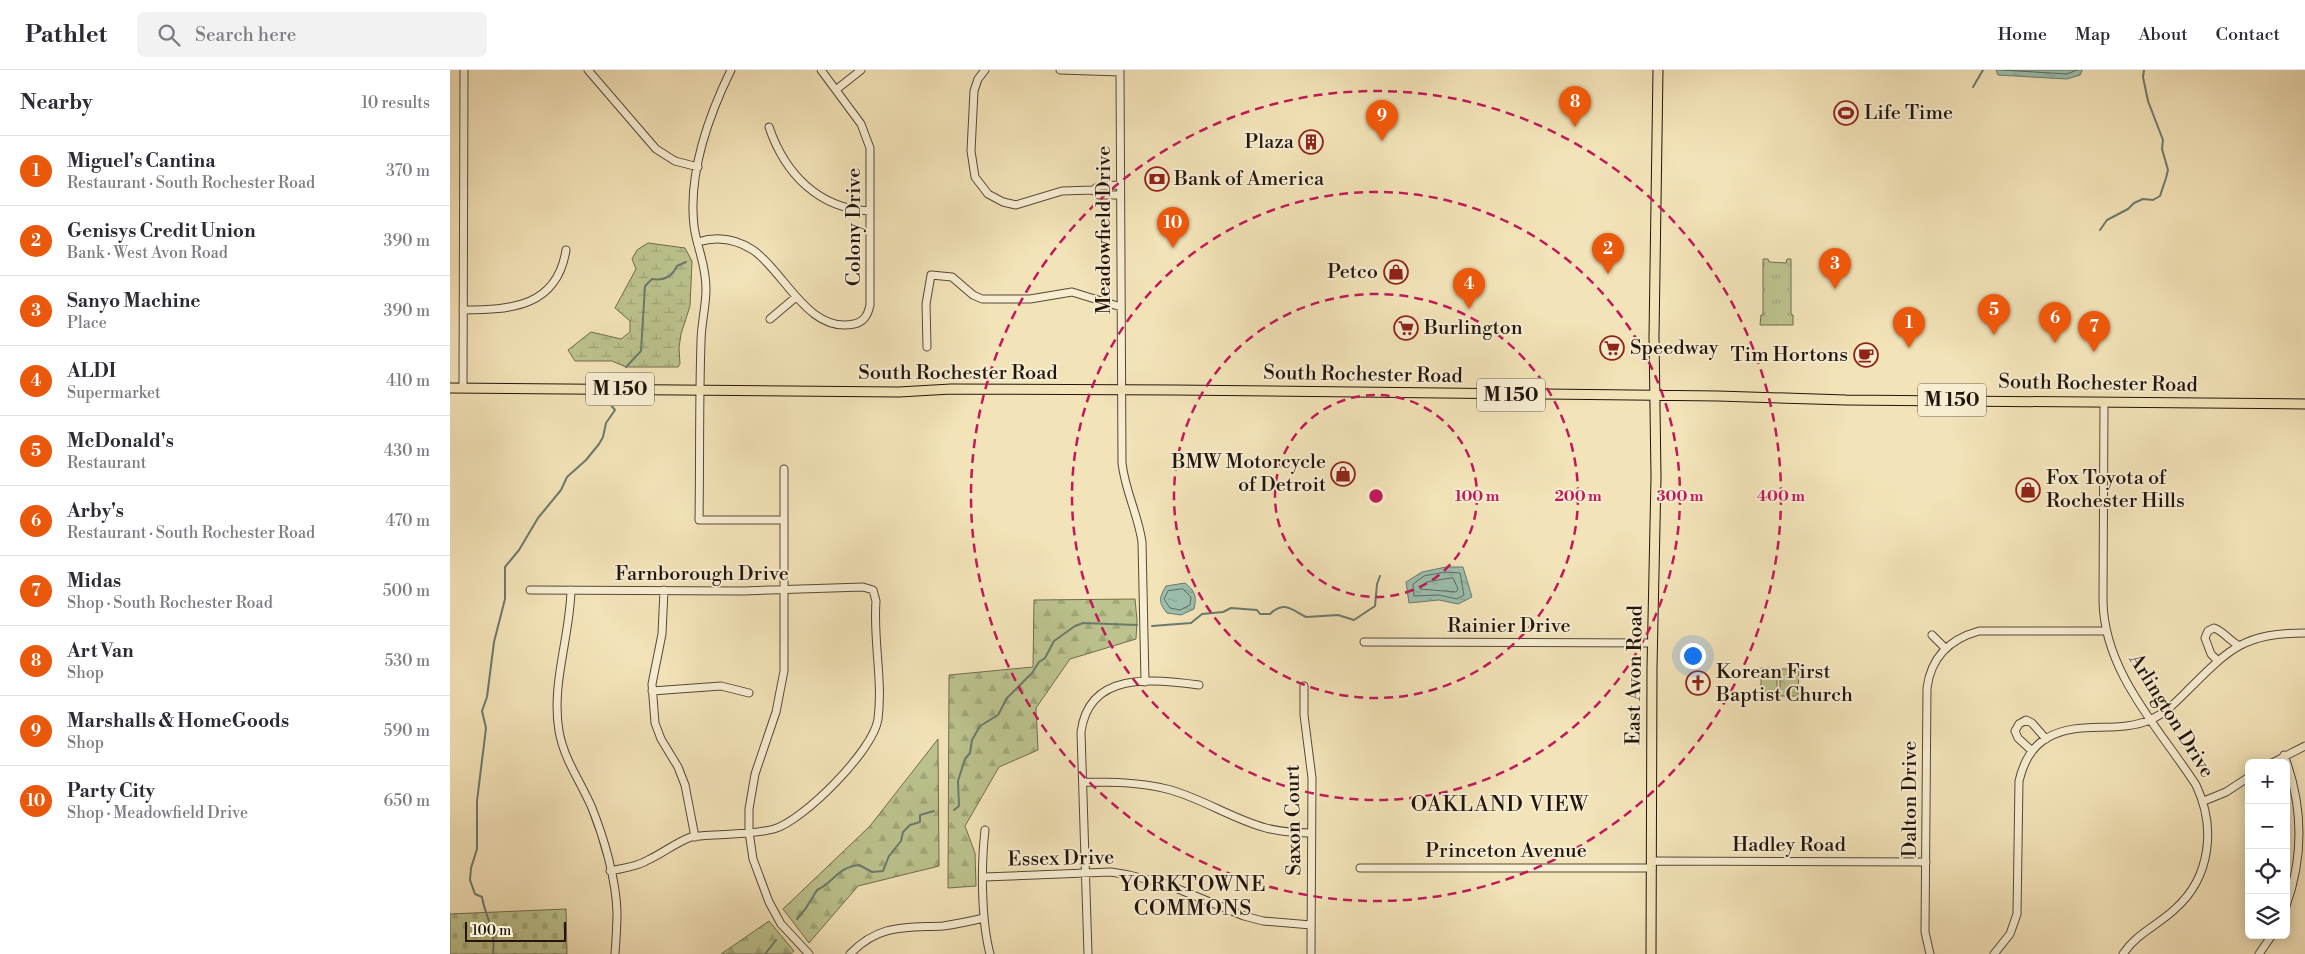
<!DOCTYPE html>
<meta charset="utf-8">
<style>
body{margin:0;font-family:"Libre Bodoni",serif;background:#f2f2f3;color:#2b2b33}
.controls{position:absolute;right:15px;bottom:15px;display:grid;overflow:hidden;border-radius:8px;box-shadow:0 2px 12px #0003}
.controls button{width:45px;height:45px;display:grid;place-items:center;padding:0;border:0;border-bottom:1px solid #e1e1e2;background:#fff;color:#2b2b33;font:25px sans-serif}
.scale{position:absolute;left:15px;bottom:12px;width:101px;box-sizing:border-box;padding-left:5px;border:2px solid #22150d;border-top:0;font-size:14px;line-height:18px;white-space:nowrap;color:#22150d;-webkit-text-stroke:4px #f7edd1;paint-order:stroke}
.you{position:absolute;left:1242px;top:585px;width:18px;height:18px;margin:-12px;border:4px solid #fff;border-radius:50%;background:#1a73e8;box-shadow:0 0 0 8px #1a73e833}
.badge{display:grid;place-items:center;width:32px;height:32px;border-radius:50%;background:#ea580c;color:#fff;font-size:16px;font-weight:700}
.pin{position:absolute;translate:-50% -41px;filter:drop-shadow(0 1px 2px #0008)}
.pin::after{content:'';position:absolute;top:26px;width:18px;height:15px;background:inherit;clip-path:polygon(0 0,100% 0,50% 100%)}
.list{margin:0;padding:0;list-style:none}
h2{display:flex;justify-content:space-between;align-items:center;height:65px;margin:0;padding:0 20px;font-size:21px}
h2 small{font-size:16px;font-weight:400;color:#7c7c81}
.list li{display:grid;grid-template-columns:32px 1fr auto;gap:15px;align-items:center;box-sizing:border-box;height:70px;padding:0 20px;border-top:1px solid #e1e1e2}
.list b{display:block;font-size:19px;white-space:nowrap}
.list p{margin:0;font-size:16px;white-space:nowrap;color:#7c7c81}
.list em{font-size:16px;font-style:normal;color:#7c7c81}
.icon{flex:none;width:28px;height:28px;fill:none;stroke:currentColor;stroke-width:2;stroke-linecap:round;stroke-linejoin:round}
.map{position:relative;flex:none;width:1855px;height:884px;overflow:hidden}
header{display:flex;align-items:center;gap:30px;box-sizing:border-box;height:70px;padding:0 25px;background:#fff;border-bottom:1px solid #e1e1e2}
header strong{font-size:24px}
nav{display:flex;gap:28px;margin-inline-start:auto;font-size:18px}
.search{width:350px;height:45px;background:#f2f2f3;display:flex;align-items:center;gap:12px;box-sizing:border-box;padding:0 18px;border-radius:8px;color:#7c7c81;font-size:19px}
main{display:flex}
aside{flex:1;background:#fff}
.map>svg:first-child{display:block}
.grass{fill:url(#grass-tufts);stroke:#6f6c4e}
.forest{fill:url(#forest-firs);stroke:#6f6c4e}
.wetland{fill:url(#wetland-marsh);stroke:#6f6c4e}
.cemetery{fill:url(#cemetery-stones);stroke:#6f6c4e}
.park{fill:url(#park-crowns);stroke:#6f6c4e}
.garden{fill:#bcc38e;stroke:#6f6c4e}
.water{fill:url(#water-ripples);stroke:#6b7a6d}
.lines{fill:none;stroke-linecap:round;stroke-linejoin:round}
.shore{stroke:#5e6a5d;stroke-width:1}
.stream{stroke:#6b7a6d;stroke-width:2}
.minor-casing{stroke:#564838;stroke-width:9}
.major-casing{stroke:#22150d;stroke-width:11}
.minor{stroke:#f7edd1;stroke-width:7}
.major{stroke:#f3e3b8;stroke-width:9}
.ring{fill:none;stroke:#c2185b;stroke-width:2.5;stroke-dasharray:9 6}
.labels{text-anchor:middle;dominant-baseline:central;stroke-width:4;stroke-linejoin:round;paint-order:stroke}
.shield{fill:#f7edd1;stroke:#625648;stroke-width:1}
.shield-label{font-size:19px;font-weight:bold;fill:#22150d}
.poi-label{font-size:20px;fill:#22150d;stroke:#f7edd1;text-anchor:start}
.street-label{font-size:20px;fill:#22150d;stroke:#f7edd1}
.neighbourhood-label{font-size:21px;letter-spacing:1px;fill:#22150d;stroke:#f7edd1}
.centre{fill:#c2185b;stroke:#f7edd1;stroke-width:2.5}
.ring-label{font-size:15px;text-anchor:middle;font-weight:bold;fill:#c2185b;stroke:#f7edd1;stroke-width:4;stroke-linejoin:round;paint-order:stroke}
</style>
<header>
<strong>Pathlet</strong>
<div class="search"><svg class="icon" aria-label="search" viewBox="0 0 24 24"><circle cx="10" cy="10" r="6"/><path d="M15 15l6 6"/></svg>Search here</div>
<nav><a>Home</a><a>Map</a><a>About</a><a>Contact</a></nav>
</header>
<main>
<aside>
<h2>Nearby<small>10 results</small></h2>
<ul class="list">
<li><span class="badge">1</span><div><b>Miguel's Cantina</b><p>Restaurant · South Rochester Road</p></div><em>370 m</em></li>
<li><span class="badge">2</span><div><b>Genisys Credit Union</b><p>Bank · West Avon Road</p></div><em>390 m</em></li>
<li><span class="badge">3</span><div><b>Sanyo Machine</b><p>Place</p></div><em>390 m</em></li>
<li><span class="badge">4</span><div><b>ALDI</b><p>Supermarket</p></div><em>410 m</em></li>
<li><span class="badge">5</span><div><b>McDonald's</b><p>Restaurant</p></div><em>430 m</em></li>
<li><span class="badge">6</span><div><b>Arby's</b><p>Restaurant · South Rochester Road</p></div><em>470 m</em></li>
<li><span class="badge">7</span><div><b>Midas</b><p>Shop · South Rochester Road</p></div><em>500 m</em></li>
<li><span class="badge">8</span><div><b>Art Van</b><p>Shop</p></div><em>530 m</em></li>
<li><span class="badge">9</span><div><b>Marshalls &amp; HomeGoods</b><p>Shop</p></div><em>590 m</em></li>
<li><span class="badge">10</span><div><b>Party City</b><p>Shop · Meadowfield Drive</p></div><em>650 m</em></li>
</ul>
</aside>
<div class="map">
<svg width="1855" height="884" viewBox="0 0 1855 884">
<defs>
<pattern id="grass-tufts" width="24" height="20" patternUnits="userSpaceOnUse" patternTransform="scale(1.25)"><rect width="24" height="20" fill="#bcc38e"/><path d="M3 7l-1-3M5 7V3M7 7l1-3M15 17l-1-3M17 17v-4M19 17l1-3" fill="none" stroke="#a1a779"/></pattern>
<pattern id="forest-firs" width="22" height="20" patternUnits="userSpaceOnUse" patternTransform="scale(1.25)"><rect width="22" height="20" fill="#bcc38e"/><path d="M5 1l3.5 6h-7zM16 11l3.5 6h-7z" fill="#a1a779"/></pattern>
<pattern id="wetland-marsh" width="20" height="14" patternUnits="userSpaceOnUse" patternTransform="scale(1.25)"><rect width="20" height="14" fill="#bcc38e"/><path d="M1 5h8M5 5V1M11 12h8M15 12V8" fill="none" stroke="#a1a779"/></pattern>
<pattern id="cemetery-stones" width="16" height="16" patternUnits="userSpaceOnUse" patternTransform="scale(1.25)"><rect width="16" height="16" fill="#bcc38e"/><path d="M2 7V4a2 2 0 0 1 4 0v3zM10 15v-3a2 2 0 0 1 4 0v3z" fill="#a1a779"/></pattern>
<pattern id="park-crowns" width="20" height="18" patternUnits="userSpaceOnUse" patternTransform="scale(1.25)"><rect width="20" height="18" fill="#bcc38e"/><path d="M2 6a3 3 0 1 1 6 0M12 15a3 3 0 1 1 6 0" fill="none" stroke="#a1a779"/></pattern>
<pattern id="water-ripples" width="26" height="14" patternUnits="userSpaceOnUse" patternTransform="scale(1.25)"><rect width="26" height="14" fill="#9bbead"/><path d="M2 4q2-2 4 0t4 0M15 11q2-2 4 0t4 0" fill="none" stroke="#85a294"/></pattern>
</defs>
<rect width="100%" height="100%" fill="#f3e3b8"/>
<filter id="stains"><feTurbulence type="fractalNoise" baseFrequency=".004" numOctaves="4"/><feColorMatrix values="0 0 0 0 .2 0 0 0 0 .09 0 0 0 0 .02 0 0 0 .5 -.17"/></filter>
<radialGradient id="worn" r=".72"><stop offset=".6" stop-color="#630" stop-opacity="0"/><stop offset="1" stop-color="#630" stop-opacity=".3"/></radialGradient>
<path class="grass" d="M1313,189H1318L1319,192L1336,193L1337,189H1341V244L1343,245V255H1310L1311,245H1313Z"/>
<path class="forest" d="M685,529L687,550L686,569L620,589L586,638L588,680L549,697L515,756L525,783L526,816L498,818L499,605L583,597L584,530Z
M488,669L489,796L408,816L359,873L333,839L420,756Z
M319,851L344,881L340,884H271Z"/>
<path class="wetland" d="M198,173L235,178L242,191L240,236L231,264L229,278L230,294L228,297H176L162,291H125L118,280L141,262L171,269L180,262V251L165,238L186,199L182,189L187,180Z"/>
<path class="cemetery" d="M116,839L117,884H0V844Z"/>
<path class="park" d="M1330,599H1349L1348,626H1330Z"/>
<path class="garden" d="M1311,598H1327V622H1311Z"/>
<path class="water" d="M1546,0H1632V1L1630,5L1617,9L1548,5Z
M996,497H1013L1022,527L1008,534L989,530L959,533L956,512L972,502Z
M735,513C745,521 747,526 744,539L731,545L717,543C708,532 709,528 716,516Z"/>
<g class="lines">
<path class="shore" d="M1552,0L1617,4L1627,0
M996,502L1010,503L1014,525L1007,529L989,525L964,526L963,514L974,506Z
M1003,508L1008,519L1006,522L970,519L977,512Z
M733,519L741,527L740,535L730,540L720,538L714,529L718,521Z"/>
<path class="stream" d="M1523,17L1533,0
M1650,160L1657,150L1678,139L1684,133L1693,129L1703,130L1710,126L1716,108L1718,100L1712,79L1713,70L1698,31L1693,7L1694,0
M176,297L191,281L195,216L202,209C214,211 222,207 227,196L236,192
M702,556L741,553L752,544L773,542L781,538L807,540L810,544H820C834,530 842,540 856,547L888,545L904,550L925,536L927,514L930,506
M504,740L509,736L508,711L515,689L520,683L522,670L530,656L548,645L557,628L582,603L589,592L595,588L604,571L625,556L633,553L687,555
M347,849L356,838L367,820C383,813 388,797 409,795L422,802L433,801L439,786L451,771L453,762L460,755L470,752V745L484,741
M43,884C46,858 36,850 32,827L25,824L20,810L21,798L27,779V731L36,658L32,641L37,627L44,572L55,529V497L69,480L88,448L111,420L117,407L136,390L149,374L153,367L156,353L165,340L159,333
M315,884L326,870"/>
<g class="minor-casing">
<path id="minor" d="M138,0L206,79L225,91L248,97
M281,0C258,47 238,103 244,156C247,179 256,193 256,219C256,237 251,254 251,272C249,331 250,391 249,450H332
M535,0L528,9L524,21L521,81L525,107L538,124L553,132L566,135L612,121L643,120L649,125H670
M610,0L670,2
M670,0L672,393C675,421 688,444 692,472L695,612
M387,19L411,0
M319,57C335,104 369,139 420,141
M643,120L649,116L670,115
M248,172C267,166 286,169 303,180C334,201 358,264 404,254C414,252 418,245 420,235V78L411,54L371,0
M13,240C61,240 107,237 116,180
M320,249L346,227
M477,277L476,234L481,205L502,207L523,225L532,229H580L622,222L671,237
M13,318L14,0
M1654,332L1653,531C1654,602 1709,658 1746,715C1766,757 1761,807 1725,839C1707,856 1687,863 1673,884
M334,399V601L326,642L305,704L299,739V762L303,789L319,832L331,854L359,884
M80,520L293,521L413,517L423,520L426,531C423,570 433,610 428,649C424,680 353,751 324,759C297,766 268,763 241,767C225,773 213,783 198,790C187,797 173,798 160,801
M121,520C120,567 101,614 109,661C114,690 131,712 142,738C154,768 166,809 167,842C167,856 166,870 165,884
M214,520L212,564L202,614L205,653L211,669L228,697L235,715L245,767
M1482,565L1495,578
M914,572L1203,573
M1768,591L1761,584L1755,568L1758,561L1764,558C1773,561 1779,570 1788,575
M854,616V645L862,708L861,884
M202,621L271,616L299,623
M1582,681L1568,668L1565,661L1569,654L1576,650L1582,653L1596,669
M1834,685C1853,735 1854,786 1836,836
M1822,693L1855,676
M633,712C661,712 689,712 717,719C752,728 782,749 816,758C831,762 846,763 861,763
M1754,731L1776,722L1799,707
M535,760C531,795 531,850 540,884
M1202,791L1476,792
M910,798H1202
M534,807L661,802L679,805L716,814L794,846L813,851L861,855
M400,884C429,854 454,858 493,856C507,854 521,851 534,848
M638,884L631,662C639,601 702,609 749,615
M1480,884L1475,862L1477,618C1481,587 1500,569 1529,561H1655
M1544,884L1560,864L1567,844L1569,711C1573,694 1581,677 1597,668C1629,649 1668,665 1702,649C1717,642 1728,630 1740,618C1780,578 1795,563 1855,563
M1809,884L1822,865"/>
</g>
<g class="major-casing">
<path id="major" d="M0,318L449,322L501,319L724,320L1268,326L1396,330L1855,334
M1201,884L1202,598L1206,407L1204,266L1208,0"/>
</g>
<use href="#minor" class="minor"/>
<use href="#major" class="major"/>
</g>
<g class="ring">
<circle cx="926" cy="426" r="101"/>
<circle cx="926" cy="426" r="202"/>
<circle cx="926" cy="426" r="304"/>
<circle cx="926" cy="426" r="405"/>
</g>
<defs>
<g id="stadium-ring" transform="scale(1.25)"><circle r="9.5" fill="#f7edd1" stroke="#8f2418" stroke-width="1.5"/><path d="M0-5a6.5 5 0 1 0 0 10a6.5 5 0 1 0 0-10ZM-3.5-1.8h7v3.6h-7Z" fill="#8f2418"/></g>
<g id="building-ring" transform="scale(1.25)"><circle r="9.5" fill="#f7edd1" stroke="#8f2418" stroke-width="1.5"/><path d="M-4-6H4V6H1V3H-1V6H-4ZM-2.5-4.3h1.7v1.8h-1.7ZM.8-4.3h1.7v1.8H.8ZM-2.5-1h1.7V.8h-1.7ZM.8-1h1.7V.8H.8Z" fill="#8f2418"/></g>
<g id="bank-ring" transform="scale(1.25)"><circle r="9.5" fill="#f7edd1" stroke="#8f2418" stroke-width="1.5"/><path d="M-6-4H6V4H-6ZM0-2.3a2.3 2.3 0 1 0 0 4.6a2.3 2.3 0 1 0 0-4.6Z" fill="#8f2418"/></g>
<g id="shop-ring" transform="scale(1.25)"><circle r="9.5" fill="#f7edd1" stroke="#8f2418" stroke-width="1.5"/><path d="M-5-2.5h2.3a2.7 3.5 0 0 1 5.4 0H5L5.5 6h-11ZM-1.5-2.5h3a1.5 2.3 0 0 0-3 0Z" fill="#8f2418"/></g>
<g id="supermarket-ring" transform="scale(1.25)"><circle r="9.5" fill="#f7edd1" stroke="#8f2418" stroke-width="1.5"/><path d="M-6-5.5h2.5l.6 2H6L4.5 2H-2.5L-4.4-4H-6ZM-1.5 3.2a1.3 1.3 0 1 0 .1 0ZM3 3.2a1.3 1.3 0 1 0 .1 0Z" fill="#8f2418"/></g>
<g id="cafe-ring" transform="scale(1.25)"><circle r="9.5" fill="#f7edd1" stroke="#8f2418" stroke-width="1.5"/><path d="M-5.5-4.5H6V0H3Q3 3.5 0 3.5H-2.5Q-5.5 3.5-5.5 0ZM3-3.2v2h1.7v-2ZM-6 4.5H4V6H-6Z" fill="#8f2418"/></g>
<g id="church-ring" transform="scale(1.25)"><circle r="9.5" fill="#f7edd1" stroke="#8f2418" stroke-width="1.5"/><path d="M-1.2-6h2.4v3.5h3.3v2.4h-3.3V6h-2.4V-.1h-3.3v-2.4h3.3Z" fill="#8f2418"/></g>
</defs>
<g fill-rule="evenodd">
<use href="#stadium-ring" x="1396" y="43"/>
<use href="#building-ring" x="861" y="72"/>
<use href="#bank-ring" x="707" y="109"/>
<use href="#shop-ring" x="946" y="202"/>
<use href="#supermarket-ring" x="956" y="258"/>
<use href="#supermarket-ring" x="1162" y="278"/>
<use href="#cafe-ring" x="1416" y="285"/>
<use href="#shop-ring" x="893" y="404"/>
<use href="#shop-ring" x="1578" y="420"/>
<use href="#church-ring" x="1248" y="613"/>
</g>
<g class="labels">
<g class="shield">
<rect x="136" y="302.5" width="68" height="33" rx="4"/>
<rect x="1027" y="308.5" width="68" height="33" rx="4"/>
<rect x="1468" y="313.5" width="68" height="33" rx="4"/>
</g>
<g class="shield-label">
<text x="170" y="319">M 150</text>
<text x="1061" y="325">M 150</text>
<text x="1502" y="330">M 150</text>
</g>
<g class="poi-label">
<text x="1414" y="43">Life Time</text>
<text x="844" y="72" text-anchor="end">Plaza</text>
<text x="724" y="109">Bank of America</text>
<text x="928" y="202" text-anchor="end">Petco</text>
<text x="974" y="258">Burlington</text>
<text x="1180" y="278">Speedway</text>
<text x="1398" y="285" text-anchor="end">Tim Hortons</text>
<text x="876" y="392" text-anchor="end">BMW Motorcycle<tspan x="876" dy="23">of Detroit</tspan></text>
<text x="1596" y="408">Fox Toyota of<tspan x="1596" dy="23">Rochester Hills</tspan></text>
<text x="1266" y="602">Korean First<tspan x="1266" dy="23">Baptist Church</tspan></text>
</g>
<g class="street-label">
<text transform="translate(404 157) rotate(-90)">Colony Drive</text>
<text transform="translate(654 160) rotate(-90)">Meadowfield Drive</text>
<text x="508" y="303">South Rochester Road</text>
<text transform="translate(913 305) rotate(1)">South Rochester Road</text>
<text transform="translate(1648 314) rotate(1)">South Rochester Road</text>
<text x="252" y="504">Farnborough Drive</text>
<text x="1059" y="556">Rainier Drive</text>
<text transform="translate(1185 605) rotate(-89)">East Avon Road</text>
<text transform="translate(1721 646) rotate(58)">Arlington Drive</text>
<text transform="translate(1460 729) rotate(-90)">Dalton Drive</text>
<text transform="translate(844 750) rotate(-91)">Saxon Court</text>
<text x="1339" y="775">Hadley Road</text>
<text x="1056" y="781">Princeton Avenue</text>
<text transform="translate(611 789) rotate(-1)">Essex Drive</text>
</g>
<g class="neighbourhood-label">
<text x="1050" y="735">OAKLAND VIEW</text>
<text x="743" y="815">YORKTOWNE<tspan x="743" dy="24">COMMONS</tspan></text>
</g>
</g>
<circle cx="926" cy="426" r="8" class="centre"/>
<g class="ring-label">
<text x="1027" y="431">100 m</text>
<text x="1128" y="431">200 m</text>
<text x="1230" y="431">300 m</text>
<text x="1331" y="431">400 m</text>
</g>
<rect width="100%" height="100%" filter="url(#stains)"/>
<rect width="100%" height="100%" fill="url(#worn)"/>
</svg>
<div class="controls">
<button>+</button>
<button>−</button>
<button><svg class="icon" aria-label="locate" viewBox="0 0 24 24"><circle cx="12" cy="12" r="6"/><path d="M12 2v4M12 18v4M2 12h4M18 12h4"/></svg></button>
<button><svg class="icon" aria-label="layers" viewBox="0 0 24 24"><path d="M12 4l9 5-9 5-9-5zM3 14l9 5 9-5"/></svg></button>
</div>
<div class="scale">100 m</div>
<div class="you"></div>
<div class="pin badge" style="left:1459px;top:278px">1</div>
<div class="pin badge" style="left:1158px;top:204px">2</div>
<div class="pin badge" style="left:1385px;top:219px">3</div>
<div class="pin badge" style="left:1019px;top:239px">4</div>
<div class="pin badge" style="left:1544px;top:265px">5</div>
<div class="pin badge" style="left:1605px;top:273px">6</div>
<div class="pin badge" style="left:1644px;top:282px">7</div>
<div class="pin badge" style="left:1125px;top:57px">8</div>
<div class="pin badge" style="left:932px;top:71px">9</div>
<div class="pin badge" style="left:723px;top:178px">10</div>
</div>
</main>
